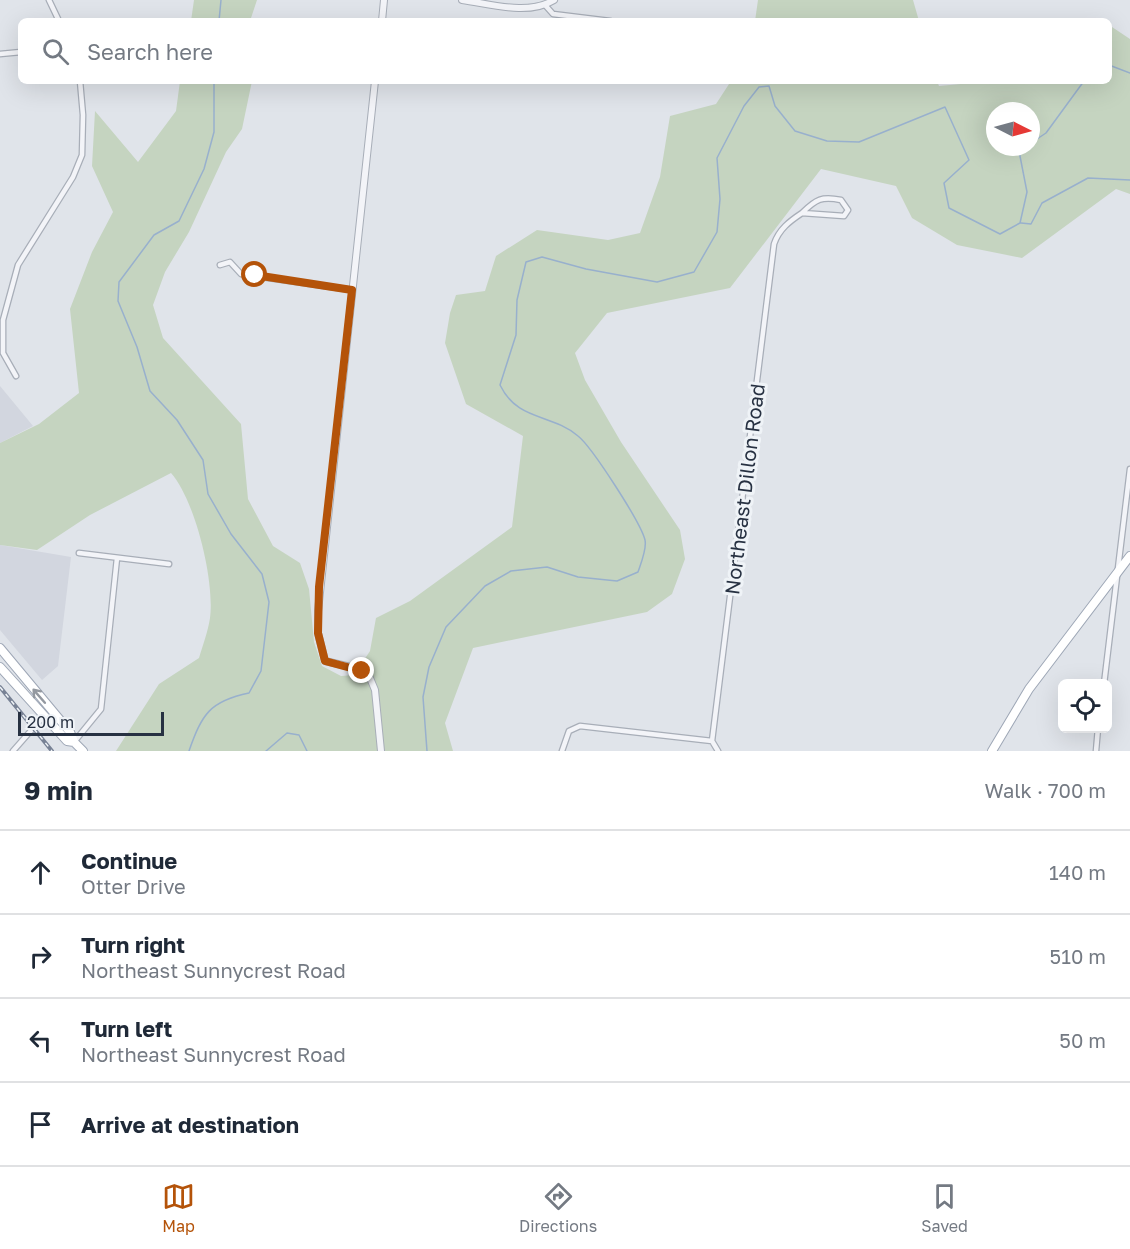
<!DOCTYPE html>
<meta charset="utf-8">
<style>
body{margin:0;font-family:"Golos Text",sans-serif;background:#f6f6f7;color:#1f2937}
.controls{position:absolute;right:18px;bottom:18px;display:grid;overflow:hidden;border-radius:9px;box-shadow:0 6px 24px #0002}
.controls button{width:54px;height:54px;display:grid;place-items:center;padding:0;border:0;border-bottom:2px solid #e0e1e3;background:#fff;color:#1f2937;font:30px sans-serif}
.compass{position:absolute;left:986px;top:102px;width:54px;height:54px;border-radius:50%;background:#fff;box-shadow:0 6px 24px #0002;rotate:96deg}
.scale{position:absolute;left:18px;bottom:15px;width:146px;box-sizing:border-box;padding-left:6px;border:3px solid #273142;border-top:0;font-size:16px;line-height:21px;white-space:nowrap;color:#273142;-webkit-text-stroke:4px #eff3f7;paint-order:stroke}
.stop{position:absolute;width:18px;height:18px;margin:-14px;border:4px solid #b45309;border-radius:50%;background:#fff}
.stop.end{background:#b45309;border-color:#fff;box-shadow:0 2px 6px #0008}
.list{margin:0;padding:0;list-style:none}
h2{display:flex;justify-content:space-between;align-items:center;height:78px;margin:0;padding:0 24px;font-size:26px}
h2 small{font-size:20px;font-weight:400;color:#747a83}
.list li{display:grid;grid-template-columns:39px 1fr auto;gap:18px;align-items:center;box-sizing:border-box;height:84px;padding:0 24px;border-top:2px solid #e0e1e3}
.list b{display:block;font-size:22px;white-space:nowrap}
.list p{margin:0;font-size:20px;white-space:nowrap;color:#747a83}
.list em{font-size:20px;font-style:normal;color:#747a83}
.icon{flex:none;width:33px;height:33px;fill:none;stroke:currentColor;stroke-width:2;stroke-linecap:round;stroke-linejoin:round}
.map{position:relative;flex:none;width:1130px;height:751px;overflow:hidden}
.search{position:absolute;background:#fff;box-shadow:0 6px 24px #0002;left:18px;right:18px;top:18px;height:66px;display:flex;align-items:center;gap:15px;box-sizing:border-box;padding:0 21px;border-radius:9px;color:#747a83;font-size:22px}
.sheet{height:414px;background:#fff}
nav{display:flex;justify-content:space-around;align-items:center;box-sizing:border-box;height:84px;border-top:2px solid #e0e1e3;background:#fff;font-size:16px;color:#747a83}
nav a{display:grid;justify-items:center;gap:3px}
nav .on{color:#b45309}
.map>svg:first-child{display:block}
.built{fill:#d2d6df}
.green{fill:#c5d4c0;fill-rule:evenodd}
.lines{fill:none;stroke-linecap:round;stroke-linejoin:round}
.stream{stroke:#98b0cd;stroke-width:1.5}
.minor-casing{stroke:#a8aeb8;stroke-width:7}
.tertiary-casing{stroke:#a8aeb8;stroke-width:8}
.primary-casing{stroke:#9ea7b6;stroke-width:10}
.minor{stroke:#f3f4f8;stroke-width:4.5}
.tertiary{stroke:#f3f4f8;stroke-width:6}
.primary{stroke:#fff;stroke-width:8}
.rail-casing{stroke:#788295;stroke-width:4}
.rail{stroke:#eff3f7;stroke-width:1.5;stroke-dasharray:4.5;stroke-linecap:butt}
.oneway{stroke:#9398a0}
.route{stroke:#b45309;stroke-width:8}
.labels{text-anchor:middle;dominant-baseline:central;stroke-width:6;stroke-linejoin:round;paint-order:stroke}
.street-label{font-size:20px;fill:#273142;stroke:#eff3f7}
</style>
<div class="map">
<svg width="1130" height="751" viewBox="0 0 1130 751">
<rect width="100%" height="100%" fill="#e0e4ea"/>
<path class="built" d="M0,386L33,426L0,443Z
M0,545L71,557L58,666L42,680L0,630Z"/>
<path class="green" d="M194,0H257L250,21H191Z
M758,0H913L919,21H755Z
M1109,25L1130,39V194L1116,189L1022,258L957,245L912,218L896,186L821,169L730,288L607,313L575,353L585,380L621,442L680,530L685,559L672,594L647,612L473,648L445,723L453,751H116L159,684L199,658C203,645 208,631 210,618C215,581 195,500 171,473L90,515L37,550L0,545V443L39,424L79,393L70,309L92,252L113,212L92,166L95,111L138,162L176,111L180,81H252L242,129L226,152L189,232L165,272L153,305L163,338L241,424L248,499L273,546L300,563L309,589L314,642L322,666L341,676L354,675L370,651L376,618L410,601L512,527L523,436L466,404L445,343L450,313L456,295L485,291L496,256L537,230L608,240L640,233L660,177L670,116L716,104L731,81H937L939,86L993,81H1109ZM995,111H1031V147H995Z"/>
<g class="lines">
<path class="stream" d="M219,21L221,0
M1109,65L1130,73
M1031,143L1046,133L1084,81
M1021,223L1031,224L1042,203L1088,178L1130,180
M189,751C202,714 210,701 249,693L261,671L269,602L262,574L231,534L208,494L203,460L177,420L150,391L137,347L118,301L119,282L154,235L179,221L204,169L214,132V81
M266,751L287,733L299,735L307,751
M427,751L423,697L429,667L446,627L485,586L511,571L547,567L578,577L617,581L638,572C641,563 647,549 645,540C641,523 592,447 578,436C551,413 518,422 500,385L516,335L517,300L526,262L542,257L586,269L657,282L694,272L717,232L720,199L717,158L744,106L759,87L769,86L775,106L795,131L827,141L859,142L945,107L969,160L944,183L949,208L1000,234L1020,223L1027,192L1019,151L1024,147"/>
<g class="minor-casing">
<path id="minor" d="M49,0L59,21
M545,5L553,14L610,21
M0,54L21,52
M220,265L230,262L241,274L352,290
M16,376L3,353V320L18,265L73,177L82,155L83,115L80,81
M79,553L169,564
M1104,684L1130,469
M712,741L774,244C779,229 790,221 802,213L844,216L848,210L841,200C822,196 816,199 802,213
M74,742L101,709L117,558
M13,751L43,717
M562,751L569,731L580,726L712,741L718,751
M1096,751L1098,728"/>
</g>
<g class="tertiary-casing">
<path id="tertiary" d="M462,0C491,4 528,16 554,0
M382,21L384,0
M375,81L318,611V633L325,661L355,668L370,678L375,690L381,751"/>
</g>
<g class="primary-casing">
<path id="primary" d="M0,648L70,732L74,742L83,751
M0,667L67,741L74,742
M992,751L1029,689L1130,556"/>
</g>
<use href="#minor" class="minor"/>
<use href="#tertiary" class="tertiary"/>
<use href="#primary" class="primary"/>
<g class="rail-casing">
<path id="rail" d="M0,687L52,751"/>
</g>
<use href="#rail" class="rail"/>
</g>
<defs><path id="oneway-shaft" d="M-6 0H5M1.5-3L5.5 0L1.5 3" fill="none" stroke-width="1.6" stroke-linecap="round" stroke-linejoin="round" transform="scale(1.5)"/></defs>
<use class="oneway" href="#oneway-shaft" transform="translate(39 696) rotate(-131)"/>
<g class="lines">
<path class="route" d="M255,275L352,290L319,587L318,633L325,661L362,671"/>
</g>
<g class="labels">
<g class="street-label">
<text transform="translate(744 489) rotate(-83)">Northeast Dillon Road</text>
</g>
</g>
</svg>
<div class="controls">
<button><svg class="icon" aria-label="locate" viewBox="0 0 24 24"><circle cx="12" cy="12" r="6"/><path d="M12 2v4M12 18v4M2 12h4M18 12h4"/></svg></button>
</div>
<svg class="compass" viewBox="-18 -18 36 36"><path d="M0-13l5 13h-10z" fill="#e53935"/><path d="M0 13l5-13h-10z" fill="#747a83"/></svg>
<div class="scale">200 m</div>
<div class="stop" style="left:255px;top:275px"></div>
<div class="stop end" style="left:362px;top:671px"></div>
<div class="search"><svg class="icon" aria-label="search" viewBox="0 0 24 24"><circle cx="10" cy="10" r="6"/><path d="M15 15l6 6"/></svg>Search here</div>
</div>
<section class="sheet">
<h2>9 min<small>Walk · 700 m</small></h2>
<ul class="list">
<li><svg class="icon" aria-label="ahead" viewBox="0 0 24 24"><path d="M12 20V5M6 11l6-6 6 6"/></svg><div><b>Continue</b><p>Otter Drive</p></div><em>140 m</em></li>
<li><svg class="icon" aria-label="right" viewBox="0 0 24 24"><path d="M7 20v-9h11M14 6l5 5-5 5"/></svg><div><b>Turn right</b><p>Northeast Sunnycrest Road</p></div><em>510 m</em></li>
<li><svg class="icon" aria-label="left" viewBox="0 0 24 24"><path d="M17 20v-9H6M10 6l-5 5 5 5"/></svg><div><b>Turn left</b><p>Northeast Sunnycrest Road</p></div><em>50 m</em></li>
<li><svg class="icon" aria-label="arrive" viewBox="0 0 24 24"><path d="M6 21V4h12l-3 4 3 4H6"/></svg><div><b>Arrive at destination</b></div></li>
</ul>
</section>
<nav>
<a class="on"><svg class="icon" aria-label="map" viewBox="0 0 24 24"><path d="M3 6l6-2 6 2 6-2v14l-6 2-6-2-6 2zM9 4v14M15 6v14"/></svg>Map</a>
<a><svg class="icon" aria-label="directions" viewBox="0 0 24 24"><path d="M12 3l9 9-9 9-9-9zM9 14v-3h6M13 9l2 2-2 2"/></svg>Directions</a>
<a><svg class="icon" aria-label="saved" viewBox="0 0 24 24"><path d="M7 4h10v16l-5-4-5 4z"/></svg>Saved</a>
</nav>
